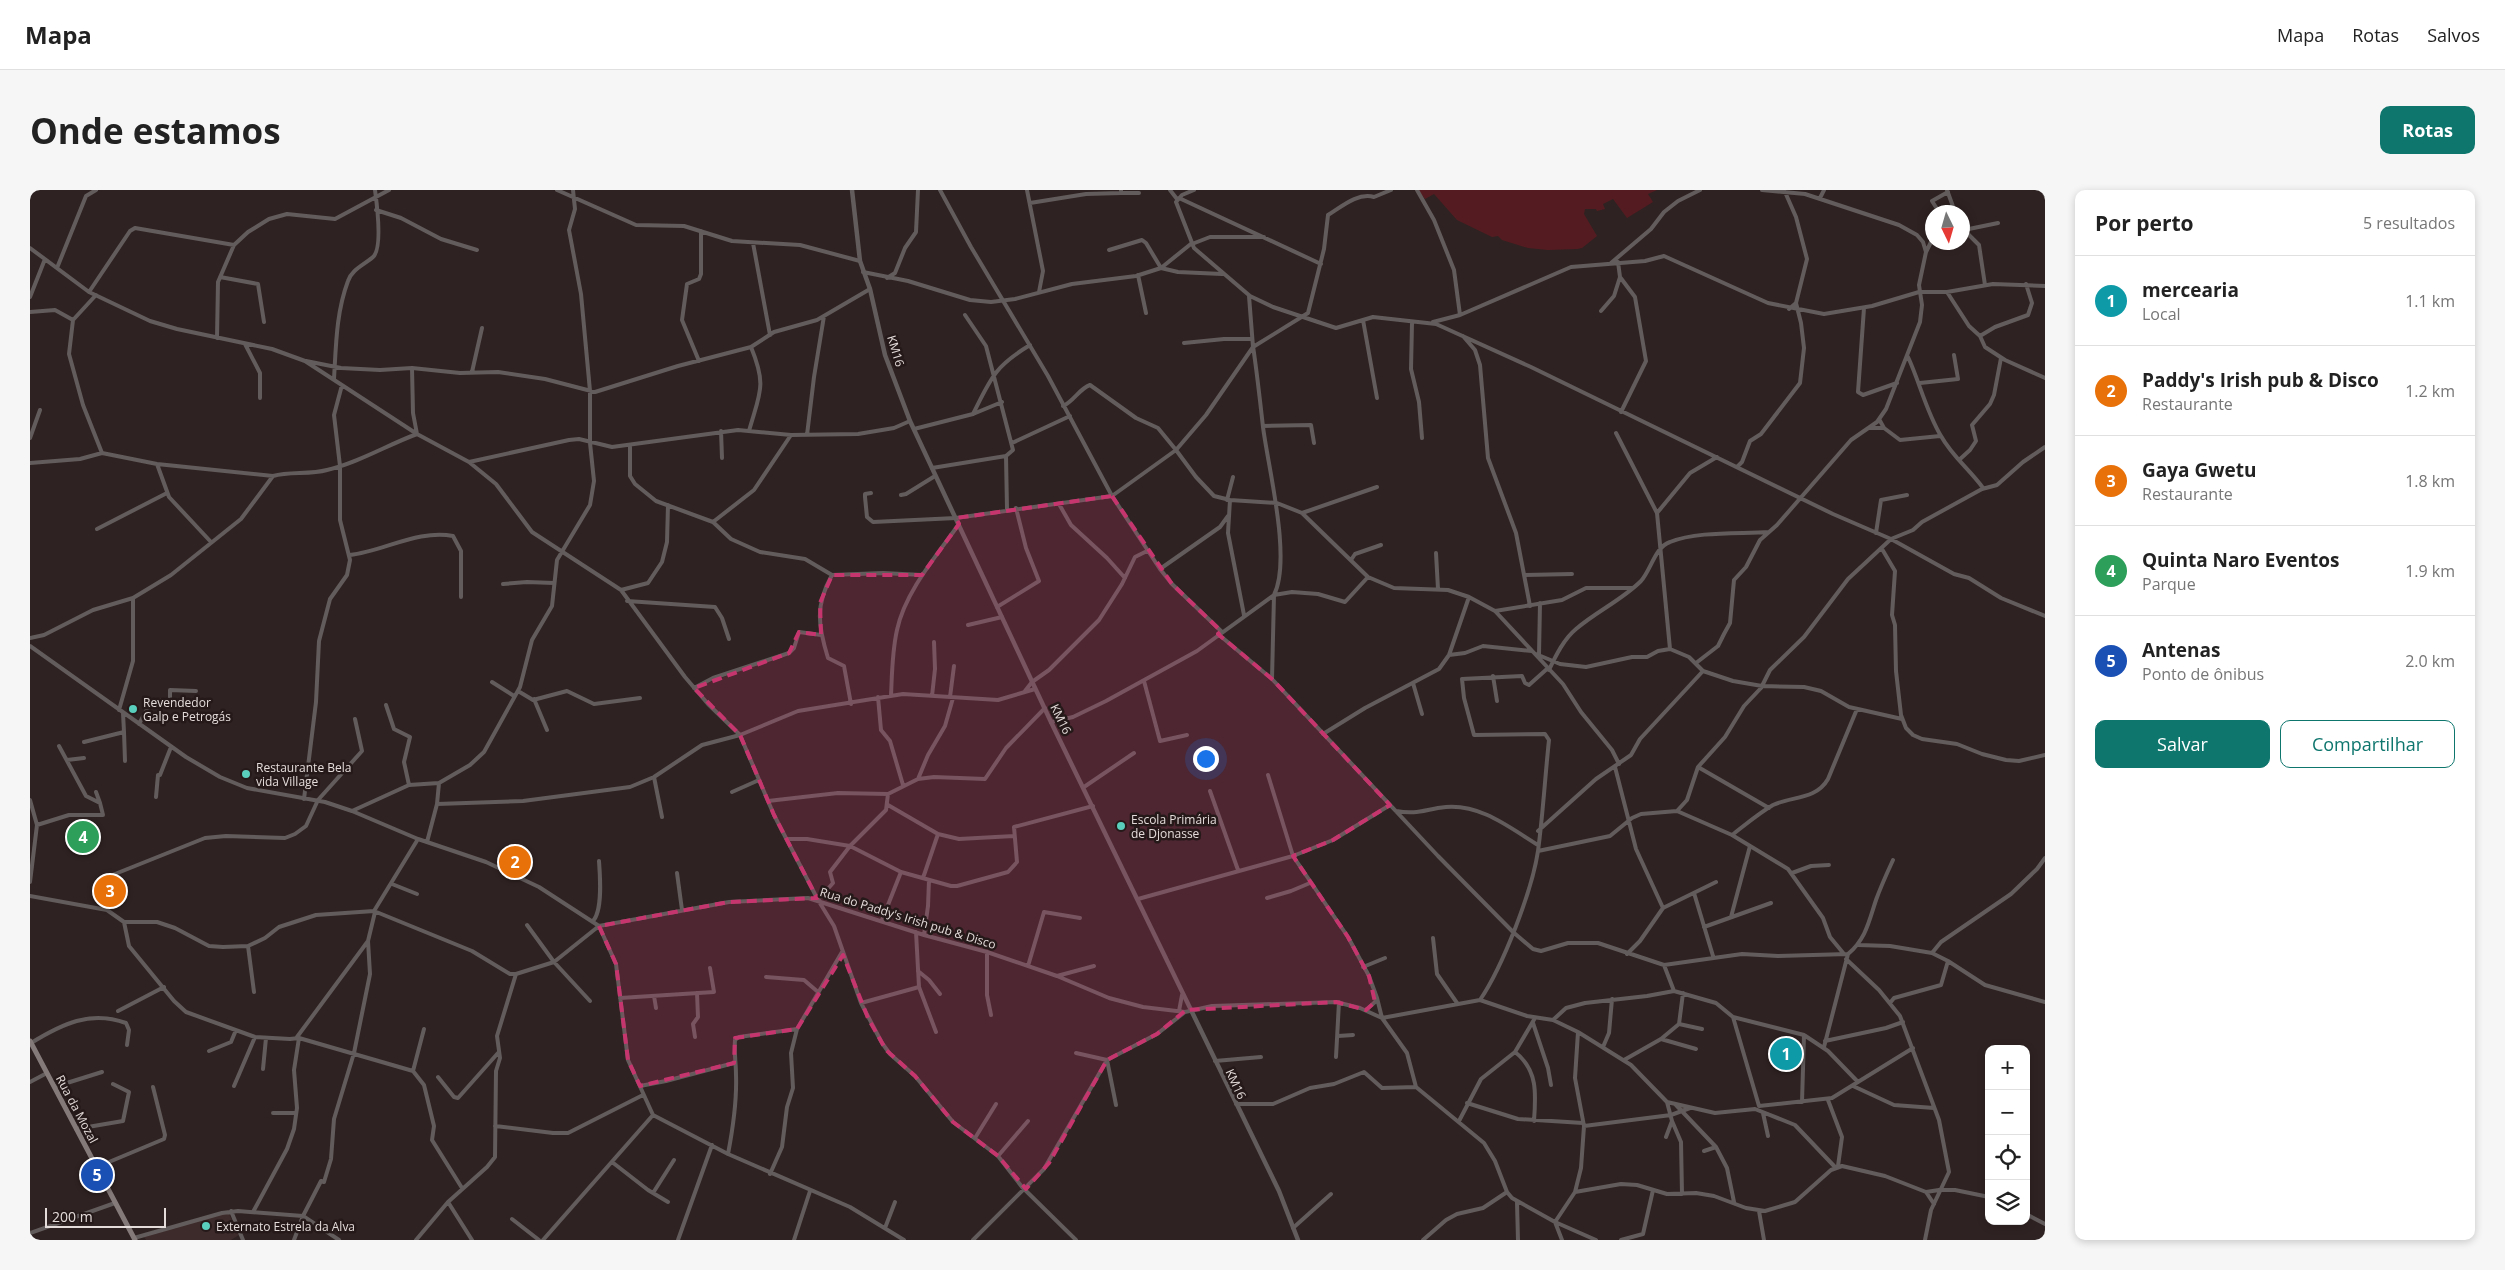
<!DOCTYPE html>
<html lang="pt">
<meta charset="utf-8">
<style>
body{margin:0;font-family:"Open Sans",sans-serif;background:#f6f6f6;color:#222}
.controls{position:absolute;right:15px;bottom:15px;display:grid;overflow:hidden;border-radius:10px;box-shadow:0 2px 8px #0003}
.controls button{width:45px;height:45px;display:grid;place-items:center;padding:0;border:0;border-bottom:1px solid #e0e0e0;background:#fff;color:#222;font:25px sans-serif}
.compass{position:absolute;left:1895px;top:15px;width:45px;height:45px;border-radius:50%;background:#fff;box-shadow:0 2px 8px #0003;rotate:175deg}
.scale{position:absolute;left:15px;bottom:12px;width:121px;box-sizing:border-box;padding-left:5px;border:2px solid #e4dbdb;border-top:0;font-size:14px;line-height:18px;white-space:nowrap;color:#e4dbdb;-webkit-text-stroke:4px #251919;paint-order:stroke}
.you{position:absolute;left:1175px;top:568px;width:18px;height:18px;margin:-12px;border:4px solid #fff;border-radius:50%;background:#1a73e8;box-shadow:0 0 0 8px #1a73e833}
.badge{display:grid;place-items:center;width:32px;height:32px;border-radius:50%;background:#0f766e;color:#fff;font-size:16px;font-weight:700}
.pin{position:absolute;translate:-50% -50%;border:2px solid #fff;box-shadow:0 1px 5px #0006}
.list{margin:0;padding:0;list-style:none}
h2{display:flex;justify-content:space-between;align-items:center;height:65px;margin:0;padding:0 20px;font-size:21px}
h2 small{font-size:16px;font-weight:400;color:#767676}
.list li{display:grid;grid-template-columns:32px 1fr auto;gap:15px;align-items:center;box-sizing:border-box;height:90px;padding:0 20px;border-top:1px solid #e0e0e0}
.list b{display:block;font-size:19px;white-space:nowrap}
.list p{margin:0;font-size:16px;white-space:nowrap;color:#767676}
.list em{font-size:16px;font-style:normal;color:#767676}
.actions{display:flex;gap:10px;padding:15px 20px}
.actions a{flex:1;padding:11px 0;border:1px solid #0f766e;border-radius:10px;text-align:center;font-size:18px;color:#0f766e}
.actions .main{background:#0f766e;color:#fff}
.icon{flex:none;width:28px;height:28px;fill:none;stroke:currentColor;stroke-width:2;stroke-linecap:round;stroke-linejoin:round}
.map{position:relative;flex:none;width:2015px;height:1050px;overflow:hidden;border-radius:10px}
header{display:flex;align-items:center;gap:30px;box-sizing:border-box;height:70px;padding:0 25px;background:#fff;border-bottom:1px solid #e0e0e0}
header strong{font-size:24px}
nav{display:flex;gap:28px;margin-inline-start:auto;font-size:18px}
.intro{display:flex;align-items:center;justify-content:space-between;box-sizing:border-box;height:120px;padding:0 30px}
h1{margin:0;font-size:35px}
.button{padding:12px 22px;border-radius:10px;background:#0f766e;color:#fff;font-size:18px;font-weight:700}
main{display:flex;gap:30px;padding:0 30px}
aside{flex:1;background:#fff;border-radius:10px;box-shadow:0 2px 8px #0003}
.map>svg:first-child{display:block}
.built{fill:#3d2a2a}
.green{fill:#541c21}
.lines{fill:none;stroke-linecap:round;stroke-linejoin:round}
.minor{stroke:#635c5c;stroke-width:4}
.tertiary{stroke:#635c5c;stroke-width:4.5}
.secondary{stroke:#857a7a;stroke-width:5}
.marked{fill:#c7356e;fill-opacity:0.2;stroke:#c7356e;stroke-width:4;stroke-dasharray:10 6;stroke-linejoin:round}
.poi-dot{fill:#5acebc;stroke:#251919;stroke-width:2}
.labels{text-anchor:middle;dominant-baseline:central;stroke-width:5;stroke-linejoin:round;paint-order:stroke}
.street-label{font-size:12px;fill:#e4dbdb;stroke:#251919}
.poi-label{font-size:12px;fill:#e4dbdb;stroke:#251919;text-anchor:start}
</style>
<header>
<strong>Mapa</strong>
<nav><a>Mapa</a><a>Rotas</a><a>Salvos</a></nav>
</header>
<div class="intro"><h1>Onde estamos</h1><a class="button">Rotas</a></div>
<main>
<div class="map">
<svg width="2015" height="1050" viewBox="0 0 2015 1050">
<rect width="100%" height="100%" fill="#2f2222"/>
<path class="built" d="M192,1024H199L209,1045L201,1050H116L114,1047Z"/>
<path class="green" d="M1388,0H1627L1618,4L1623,12L1597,28L1583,9L1573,14L1575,19L1567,21L1566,19H1555L1554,24L1567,46L1552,58L1547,59L1518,60L1498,58L1472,50L1468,46L1462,47L1427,30L1404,4L1395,9Z"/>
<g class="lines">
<path class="minor" d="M527,0L606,35L654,36L702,51L770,55L830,71
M910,0L941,57L1018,186L1082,306L1130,379L1190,337L1198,326
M997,0L1013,81L1009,102
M1140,0L1147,9
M1164,0L1152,5L1146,12L1164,58L1220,106L1243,117L1306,138L1343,127L1406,134L1501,177L1803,324L1861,349L1924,384L1939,388L1971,408L2015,426
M1387,0L1404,30L1424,80L1430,125
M1732,0L1775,4L1869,35L1887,45L1893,52L1896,62
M1917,0L1925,22
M2013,0L2015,5
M1755,2L1766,27L1777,69L1766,113L1759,119
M1091,3H1109
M1149,8L1291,74
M1790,8L1794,0
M1000,13L1056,4L1091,3V0
M346,20L371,28L411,49L447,60
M1909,22L1902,11L1918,2
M1934,40L1949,55L1955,95
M1934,40L1968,33
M723,53L740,145
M1162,54L1180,47H1234
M0,58L59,102L120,131L147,139L242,159L275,171L387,244L439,272L539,250L549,249L582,257L708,240L761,245L828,244L864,238L880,231
M1079,60L1112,50L1116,53L1131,78L1162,53
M1588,72L1590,87L1605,107L1616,171L1591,222
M1581,73L1621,39L1634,22L1648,11L1670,0
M27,78L56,6L66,0
M833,82L878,91L940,110L961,112L985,109L1042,94L1106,86L1131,78L1148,82L1192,84
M1108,85L1116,123
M190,87L228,94L234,132
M857,88L865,83L875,58L886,42L888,0
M59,102L100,41L105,38L204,55
M1917,102L1939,136L1950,146L1955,157L1975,170L2015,188
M66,105L43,130L39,164L53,215L72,263
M0,107L15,69
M1834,118L1828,202L1833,205L1867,193
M1571,121L1584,106L1590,87
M0,122L25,120L43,130
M1333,130L1347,208
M1403,132L1430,125L1541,77L1615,71L1634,66L1738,113L1794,124L1842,116L1889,102H1917L1963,94L2015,96
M1382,133L1381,179L1389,212L1392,248
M1433,146L1445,160L1450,175L1458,268L1486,343L1500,416
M1950,146L1965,137L1998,125L2002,113L1996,94
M187,148L188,92L204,55L218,42L239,29L257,24L305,29L359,0
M1154,153L1194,149H1222
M215,154L230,183V208
M1223,156C1227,183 1230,210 1233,237C1238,277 1262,369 1244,405L1242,489
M1223,157L1278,123L1294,59L1298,25C1311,17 1328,2 1344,7L1361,0
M1878,167C1890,193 1896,221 1911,246C1922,266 1940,280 1953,298
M276,171L311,178L350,180L382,178L430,183L468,182L515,189L565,202L648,176L721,157L744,142L787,130L840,99
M669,171L652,130L657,94L669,89L671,84V41
M382,178L383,223L387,244
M442,182L452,138
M304,189C306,156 306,123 318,91C322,79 334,75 343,67C353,58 347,15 345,0
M1890,193L1928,189L1924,165
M1033,216C1044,211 1049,199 1060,195L1106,228L1128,238L1146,260
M943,224C961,188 964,177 1000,155
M1849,229L1854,238L1870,250L1910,246
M1233,236L1281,235L1284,253
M1839,238H1854
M884,239L943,224L972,212
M691,241L692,268
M719,241C730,202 737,196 721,157
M1586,243L1627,323L1640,459
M777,245L784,187L794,126
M0,248L10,220
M982,253L1040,226
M600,256V286L605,294L626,311L683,332L701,349L730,362L775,369L802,385L853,383L892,385
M1146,260L1166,287L1184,306L1200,310L1247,313L1272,323L1338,387L1364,398L1418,400L1439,407L1465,421L1533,494L1551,522L1582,560L1589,574
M976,266L977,319
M1929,270L1940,260L1946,251L1942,235L1960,214L1964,205L1971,168
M439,272L466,294L502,342L591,400L655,487L678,514L710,545L744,625L788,710L804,736L831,813L852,853L860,864L885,886L923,932L968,966L992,997L1046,1050
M0,273L50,269L72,263L127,274L243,286C260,281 279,285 297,280C328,273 357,255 387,244
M127,274L139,307L181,352
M1707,277L1712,272L1720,251L1731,244L1770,193L1774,158L1771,133L1766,113
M902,278L976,266L983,260L956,156L935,125
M841,303L835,304V307L837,327L843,332L926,328L1082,306L1146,260L1176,225L1223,157L1219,106
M871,305L876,304L905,286
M1197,310L1203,287
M1200,310L1198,343L1214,425
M1029,314L1041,335L1077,368L1095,388
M1272,323L1347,297
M1627,323L1660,283L1687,267
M683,332L724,300L761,245
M67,339L137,303
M1846,343L1851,310L1877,305
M1852,359L1865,381L1862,425L1865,435L1866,481L1871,525L1876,538L1883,545L1892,549L1927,554L1952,564L1976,570L1989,571L2015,565
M1406,363L1408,399
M320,365C353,361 390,339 423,346L431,361V407
M1321,370L1325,364L1351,355
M1130,379L1142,394L1191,441
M802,385C785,415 788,436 798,468L814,476L821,514
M1495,385L1542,384
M473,394L497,392L524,393
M591,400L618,393L632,372L637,352L638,315
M597,411L685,417L692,428L699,449
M967,417L1009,391L996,358L986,318
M1465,421L1532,410L1556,398H1603
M938,435L972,427
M1188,444L1242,489L1408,666L1483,742L1503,759L1511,761L1538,753H1568L1634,775L1712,764L1748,766L1818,764
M0,448L14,445L63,420L103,408L141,385L211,329L243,286
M0,456L156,567L190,587L217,598L295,612L322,621L388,649L456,672L509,697L569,736L699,712L778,708L894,745L957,762L1027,786L1079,808L1113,817L1155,822
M1506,464L1530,474L1556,477L1602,467H1617L1628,461L1640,459L1659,467L1673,481L1703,491L1732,496L1774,497L1791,501L1819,517L1872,529
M1419,465L1439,407
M1509,465L1510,413
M1666,473L1688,456L1694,444L1700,433L1704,390L1716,377L1730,350L1747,335L1821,250L1847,232L1856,219L1890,132L1892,115L1889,95L1896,62L1902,50
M1519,480C1526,465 1534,449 1546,439C1567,421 1592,410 1611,391C1621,380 1625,357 1640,352C1667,341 1709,344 1739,342
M1463,486L1467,511
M1114,491L1130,551L1157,545
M462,492L484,506
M1383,493L1392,524
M664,498L683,488L759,463L764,458L769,442L791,445
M488,501L503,510L537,501L564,514L610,508
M995,501L1002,492L1019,480L1069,430L1092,394L1105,367L1117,361
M861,506C862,484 862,462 867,440C875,402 907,365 929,334
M902,506L905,479L904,452
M848,507L851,540L860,551L873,595
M920,507L924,476
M504,509L517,540
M356,515L364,539L380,547L374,572L379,595
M89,520L103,471V408
M1021,532L1043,527L1076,511L1167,461L1244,405L1262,402L1288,404L1315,412L1338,387
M109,534L122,510H140V500L166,501
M94,542L95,571
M1293,544L1335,518L1409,479L1419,465L1435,463L1453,456L1502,461
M54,552L94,542L93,523
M37,570L54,568
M1585,577L1606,659L1633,718
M1668,577L1739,618
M1238,585L1263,666L1318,747L1339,786L1347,808L1345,812L1336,820
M624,587L632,627
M888,589L898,565L915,536L923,508
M1054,597L1104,563
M1180,601L1208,680
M66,602L70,613
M702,602L729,590
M126,607L128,585H130L141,557
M274,609L286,512L289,451L300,409L317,385L320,370L310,330V276L304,225L312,195
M0,610L7,635L0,692
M738,611L808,603L858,604L888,589L904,587L955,589L976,558L1015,518
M407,614L493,611L600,597L624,587L672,555L710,545L768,521L873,504L968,510L1005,499
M858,615L908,644
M322,621L379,595L409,593L440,575L454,562L490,497L502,450L522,416L527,370L560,315L564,291L560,253V201L551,104L539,40L545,19L543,0
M1366,621C1388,625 1395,619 1416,617C1451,614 1480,638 1508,655
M1647,621L1657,610L1668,577L1695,547L1714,516L1731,498L1740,480L1774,447L1818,389L1861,349L1883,340L1892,332L1952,299L1967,295L1993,272L2015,257
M7,635L39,625H73L70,613L56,606L29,556
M1508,641L1566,589L1601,565L1610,549L1673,481
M1702,645C1715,635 1729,623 1743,615C1762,606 1786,610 1798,589L1827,519
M757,649H777L820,656L871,682
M397,652L407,614L409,593
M1508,661L1580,646L1602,628L1611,624L1647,621L1702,645L1758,679L1793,728L1800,747L1814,764
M647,683L652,720
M1762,683L1781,676L1799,675
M893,688L908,644L929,649L984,646
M362,694L387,704
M1664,703L1683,766
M0,706L77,720L94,732H127L145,738L179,756L193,757L218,756L235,748L249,737L286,725L344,721L442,761L480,784H486L524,772L569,736L586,774L598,870L623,925L698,964L820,1017L874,1050
M1237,708L1261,701L1280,693
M1108,709L1263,666L1303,650L1360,615
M788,710L803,693L800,682L820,656L856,620L858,604
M77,720L70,690L175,648L196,646L255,648L265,644L276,636L288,610L332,561L325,529
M344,721L388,649
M1701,727L1720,656
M852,730L871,682L921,696H927L978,682L987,672L984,637L1063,616
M563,731C573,720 570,685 569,671
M94,732L99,756L144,811L156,822L225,847L260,849L269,848L383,881L394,895L404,936L402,950L432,998
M497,735L524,772L560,811
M1674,737L1741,713
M886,742L889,797L906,842
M894,745L898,716L899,690
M1403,748L1407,784L1427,813
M1828,755L1860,756L1902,763L1918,771L1955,795L2015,812
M218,756L224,802
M957,762V805L961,825
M1902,763L1911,752L1981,704L2007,679L2015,668
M1597,764L1610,751L1633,718L1686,692
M1816,769L1849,800L1870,826L1909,930L1919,982L1901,1020L1895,1050
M1634,775L1644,801
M998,776L1014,722L1050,728
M1333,777L1355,768
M888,781L899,790L910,804
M1027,786L1064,776
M736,787L774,790L788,802
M624,806L626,818
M590,808L684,802L680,778
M1347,808L1352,828L1450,810L1497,826L1523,830L1548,842L1601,875L1637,912L1685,923L1725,919L1765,935L1805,977
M1450,810C1473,776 1502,701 1508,661C1513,624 1515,587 1519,550L1515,544L1444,545L1434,508L1432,489L1492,486L1495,493L1499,495L1518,478
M831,813L889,797
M1860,813L1864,808L1911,795L1918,771
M88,821L134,797
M1149,821L1152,805
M1703,827L1729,916
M1523,830L1536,818L1555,813L1617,806L1644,801L1686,813L1703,827L1774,845L1798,861L1828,892
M1503,833L1518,878L1521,895
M1649,834L1672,839
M1308,846L1323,845
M267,847L338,751
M665,847L663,834L668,827L667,803
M1631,849L1666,859
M1795,851L1856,838L1873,832
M1,853C32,834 60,820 96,833L99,840L97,855
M1573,857L1579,843L1582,809
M1794,857L1818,764C1836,749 1839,731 1846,710C1851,696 1857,683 1863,670
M179,861L201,852L206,840
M1485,862C1508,880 1506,904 1504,931
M1046,863L1077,870L1086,915
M1306,867L1309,812
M1594,870L1631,849L1649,834L1653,803
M1185,871L1231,867
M233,879L236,848
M383,881L394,839
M408,887L424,907L428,908L468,863
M0,892L17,883
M204,896L225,847
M610,896L636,891L704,873
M1823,896L1864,915L1904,918
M24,897L72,882
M1798,910L1812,947L1808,976
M1772,912L1774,845
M1437,913L1488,929L1553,933
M1206,914H1243L1280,898L1304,894L1334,882L1352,898L1386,897
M1646,915L1686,957L1697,978L1704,1012
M1729,916L1802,908L1883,858
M243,923H266
M1733,923L1738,946
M1429,931L1451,889L1485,862L1505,828
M1642,931L1651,952L1652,1004
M465,936L523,943H538L613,905
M1554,936L1641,925L1660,918
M46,939L93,931L99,902L83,894
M1636,947L1642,931L1637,912
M945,948L966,914
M1674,961L1686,957
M698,964C703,938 707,912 706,885C706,873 704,863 705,850L709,847L767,839
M968,966L998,931
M582,972L618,1000L638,1012
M67,977L134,949L135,945L123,897
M740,984L752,957L757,917L763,898L761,863L767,839L812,762
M1545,1002L1591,994L1607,995L1637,1004L1666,1003L1684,1006L1716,1018L1735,1021L1765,1012L1801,980L1812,976L1855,986L1896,1002L1909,1000H1925L1959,1007
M1896,1002L1904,1014
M623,1003L644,970
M418,1012L442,1050
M1487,1012L1488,1050
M201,1021L213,1050
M1729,1021L1734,1050
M223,1022L257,959L264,939L267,918L264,880L269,848
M1996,1024L2015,1034
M482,1029L509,1050
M1525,1032L1545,1002L1551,978L1554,936L1545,888L1548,842
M1525,1032L1532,1050
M855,1038L865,1012
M1263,1038L1301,1004
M0,1043L85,1013
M104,1048L192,1023L208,1021L273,1026L309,1050
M264,1050L273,1026L291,991L294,992L301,969L304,929L324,863L340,784L338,751L345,722
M386,1050L418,1012L457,977L465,967L466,881L470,868L467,846L486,784
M513,1050L623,925
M648,1050L682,955
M764,1050L780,1001
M943,1050L1014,979L1077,870L1127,844L1155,822L1182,816L1306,812L1330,818L1352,828L1377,863L1386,897L1454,953L1465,971L1477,1002L1482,1008L1525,1032L1566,1050
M1393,1050L1416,1030L1427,1024L1453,1018L1477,1002
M1591,1050L1613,1044L1623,1000"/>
<path class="tertiary" d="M822,0L830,71L840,99L855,165L880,231L1021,532L1249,1001L1268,1050"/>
<path class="secondary" d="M0,851L105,1050"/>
</g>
<path class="marked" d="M1082,306L1142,394L1191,441L1188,444L1242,489L1360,615L1303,650L1263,666L1318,747L1339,786L1345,812L1336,820L1306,812L1156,820L1127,844L1077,870L1019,973L996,999L968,966L923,932L885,886L856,860L838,828L813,765L767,839L705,848L704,873L610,896L598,870L586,774L569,736L699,712L787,708L744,625L710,545L664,498L759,463L769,442L791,445L790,413L802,385H892L929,334L926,328Z"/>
<g class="poi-dot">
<circle cx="103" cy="519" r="5"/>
<circle cx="216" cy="584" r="5"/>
<circle cx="1091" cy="636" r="5"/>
<circle cx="176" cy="1036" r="5"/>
</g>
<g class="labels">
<g class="street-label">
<text transform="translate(866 161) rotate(73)">KM16</text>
<text transform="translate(1031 529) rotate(64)">KM16</text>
<text transform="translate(878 728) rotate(17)">Rua do Paddy's Irish pub &amp; Disco</text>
<text transform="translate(1206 894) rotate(65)">KM16</text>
<text transform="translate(47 919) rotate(62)">Rua da Mozal</text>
</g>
<g class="poi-label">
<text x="113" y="512">Revendedor<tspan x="113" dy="14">Galp e Petrogás</tspan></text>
<text x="226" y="577">Restaurante Bela<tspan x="226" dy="14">vida Village</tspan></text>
<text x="1101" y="629">Escola Primária<tspan x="1101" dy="14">de Djonasse</tspan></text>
<text x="186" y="1036">Externato Estrela da Alva</text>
</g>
</g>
</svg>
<div class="controls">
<button>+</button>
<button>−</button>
<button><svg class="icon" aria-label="locate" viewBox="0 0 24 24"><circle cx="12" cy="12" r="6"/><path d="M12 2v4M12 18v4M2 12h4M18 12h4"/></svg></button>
<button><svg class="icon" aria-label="layers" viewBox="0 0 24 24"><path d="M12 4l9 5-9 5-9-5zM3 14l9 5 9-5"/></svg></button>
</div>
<svg class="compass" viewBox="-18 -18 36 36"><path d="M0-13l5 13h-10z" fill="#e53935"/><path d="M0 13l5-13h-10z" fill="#767676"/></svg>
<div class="scale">200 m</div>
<div class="you"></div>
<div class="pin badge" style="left:1756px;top:864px;background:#0f9aa8">1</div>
<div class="pin badge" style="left:485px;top:672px;background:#e8710a">2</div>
<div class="pin badge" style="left:80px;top:701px;background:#e8710a">3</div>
<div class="pin badge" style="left:53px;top:647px;background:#2e9e5b">4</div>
<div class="pin badge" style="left:67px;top:985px;background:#1a4fb4">5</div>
</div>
<aside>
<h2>Por perto<small>5 resultados</small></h2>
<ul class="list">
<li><span class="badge" style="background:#0f9aa8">1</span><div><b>mercearia</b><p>Local</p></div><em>1.1 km</em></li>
<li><span class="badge" style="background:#e8710a">2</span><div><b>Paddy's Irish pub &amp; Disco</b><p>Restaurante</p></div><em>1.2 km</em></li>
<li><span class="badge" style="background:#e8710a">3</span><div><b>Gaya Gwetu</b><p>Restaurante</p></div><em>1.8 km</em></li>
<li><span class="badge" style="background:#2e9e5b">4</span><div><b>Quinta Naro Eventos</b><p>Parque</p></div><em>1.9 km</em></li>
<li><span class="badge" style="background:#1a4fb4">5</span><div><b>Antenas</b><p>Ponto de ônibus</p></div><em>2.0 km</em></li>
</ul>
<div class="actions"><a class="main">Salvar</a><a>Compartilhar</a></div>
</aside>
</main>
